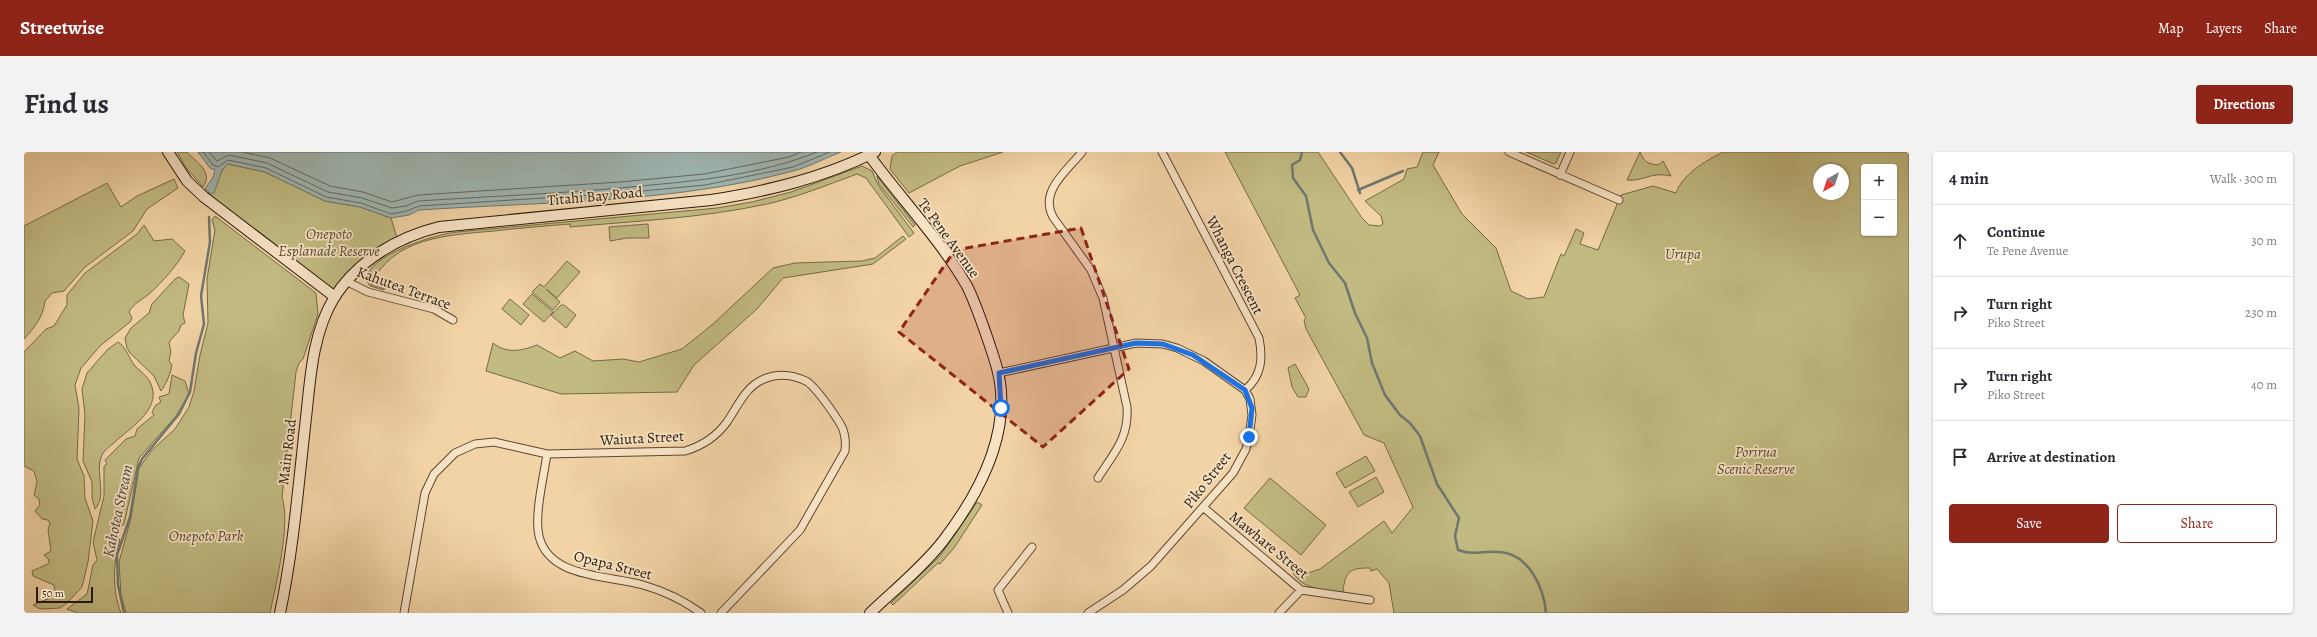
<!DOCTYPE html>
<meta charset="utf-8">
<style>
body{margin:0;font-family:Alegreya,serif;background:#f2f2f3;color:#2b2b33}
.controls{position:absolute;right:12px;top:12px;display:grid;overflow:hidden;border-radius:4px;box-shadow:0 1px 3px #0004}
.controls button{width:36px;height:36px;display:grid;place-items:center;padding:0;border:0;border-bottom:1px solid #e1e1e2;background:#fff;color:#2b2b33;font:20px sans-serif}
.compass{position:absolute;left:1789px;top:12px;width:36px;height:36px;border-radius:50%;background:#fff;box-shadow:0 1px 3px #0004;rotate:219deg}
.scale{position:absolute;left:12px;bottom:10px;width:57px;box-sizing:border-box;padding-left:4px;border:2px solid #281a0d;border-top:0;font-size:11px;line-height:14px;white-space:nowrap;color:#281a0d;-webkit-text-stroke:3px #f7e2c4;paint-order:stroke}
.stop{position:absolute;width:12px;height:12px;margin:-9px;border:3px solid #1a73e8;border-radius:50%;background:#fff}
.stop.end{background:#1a73e8;border-color:#fff;box-shadow:0 1px 4px #0008}
.list{margin:0;padding:0;list-style:none}
h2{display:flex;justify-content:space-between;align-items:center;height:52px;margin:0;padding:0 16px;font-size:17px}
h2 small{font-size:13px;font-weight:400;color:#7c7c81}
.list li{display:grid;grid-template-columns:26px 1fr auto;gap:12px;align-items:center;box-sizing:border-box;height:72px;padding:0 16px;border-top:1px solid #e1e1e2}
.list b{display:block;font-size:15px;white-space:nowrap}
.list p{margin:0;font-size:13px;white-space:nowrap;color:#7c7c81}
.list em{font-size:13px;font-style:normal;color:#7c7c81}
.actions{display:flex;gap:8px;padding:12px 16px}
.actions a{flex:1;padding:9px 0;border:1px solid #8f2418;border-radius:4px;text-align:center;font-size:14px;color:#8f2418}
.actions .main{background:#8f2418;color:#fff}
.icon{flex:none;width:22px;height:22px;fill:none;stroke:currentColor;stroke-width:2;stroke-linecap:round;stroke-linejoin:round}
.map{position:relative;flex:none;width:1885px;height:461px;overflow:hidden;border-radius:4px}
header{display:flex;align-items:center;gap:24px;box-sizing:border-box;height:56px;padding:0 20px;background:#8f2418;color:#fff}
header strong{font-size:19px}
nav{display:flex;gap:22px;margin-inline-start:auto;font-size:14px}
.intro{display:flex;align-items:center;justify-content:space-between;box-sizing:border-box;height:96px;padding:0 24px}
h1{margin:0;font-size:28px}
.button{padding:10px 18px;border-radius:4px;background:#8f2418;color:#fff;font-size:14px;font-weight:700}
main{display:flex;gap:24px;padding:0 24px}
aside{flex:1;background:#fff;border-radius:4px;box-shadow:0 1px 3px #0004}
.map>svg:first-child{display:block}
.green{fill:#c1ba81;stroke:#746a47;fill-rule:evenodd}
.water{fill:#9fb6b2;stroke:#6f7870}
.lines{fill:none;stroke-linecap:round;stroke-linejoin:round}
.shore{stroke:#646860;stroke-width:1}
.stream{stroke:#6f7870;stroke-width:2.5}
.street-casing{stroke:#5a4833;stroke-width:9}
.secondary-casing{stroke:#281a0d;stroke-width:12}
.street{stroke:#f7e2c4;stroke-width:7}
.secondary{stroke:#f7e2c4;stroke-width:10}
.route{stroke:#1a73e8;stroke-width:5}
.marked{fill:#8f2418;fill-opacity:0.2;stroke:#8f2418;stroke-width:3;stroke-dasharray:8 5;stroke-linejoin:round}
.labels{text-anchor:middle;dominant-baseline:central;stroke-width:3.5;stroke-linejoin:round;paint-order:stroke}
.street-label{font-size:15px;fill:#281a0d;stroke:#f7e2c4}
.park-label{font-size:15px;font-style:italic;fill:#564a30;stroke:#f7e2c4}
.water-label{font-size:16px;font-style:italic;fill:#4c493f;stroke:#f7e2c4}
</style>
<header>
<strong>Streetwise</strong>
<nav><a>Map</a><a>Layers</a><a>Share</a></nav>
</header>
<div class="intro"><h1>Find us</h1><a class="button">Directions</a></div>
<main>
<div class="map">
<svg width="1885" height="461" viewBox="0 0 1885 461">
<rect width="100%" height="100%" fill="#f2d3a5"/>
<filter id="stains"><feTurbulence type="fractalNoise" baseFrequency=".005" numOctaves="4"/><feColorMatrix values="0 0 0 0 .2 0 0 0 0 .09 0 0 0 0 .02 0 0 0 .5 -.17"/></filter>
<radialGradient id="worn" r=".72"><stop offset=".6" stop-color="#630" stop-opacity="0"/><stop offset="1" stop-color="#630" stop-opacity=".3"/></radialGradient>
<path class="green" d="M153,0H163C172,10 190,20 179,35L163,17Z
M873,0H979L936,14L885,41L866,17L868,4Z
M1201,0H1294L1338,66L1345,73L1356,74L1359,72L1357,64L1341,49L1380,27L1383,17L1393,15L1399,0H1415L1409,13L1438,62L1472,96L1487,139L1504,147L1520,145L1537,102L1540,104L1552,77L1560,81L1556,92L1574,98L1597,43L1629,34L1652,41C1659,22 1681,9 1699,0H1885V461H1370L1365,431L1353,417L1347,419L1346,416C1326,416 1321,419 1319,440C1302,438 1277,438 1269,420L1284,421L1296,417L1360,369L1368,381L1389,355L1360,291L1340,283L1282,177L1280,168L1282,166L1271,146L1276,143ZM1840,15H1870V81H1840ZM1795,18H1819V42H1795Z
M1502,0H1537L1532,11L1530,12Z
M1616,0C1620,10 1624,12 1634,13L1639,9L1647,24C1627,19 1619,30 1603,28Z
M204,12L241,20L301,49L336,55L367,66L374,89L353,102L311,145L180,45C190,36 193,22 204,12Z
M838,14L848,19L854,33L890,81L885,85L842,26L833,22C803,33 774,45 743,52C678,66 612,69 546,75V72C521,74 496,76 470,79C425,83 368,85 347,133L361,137L360,138L346,134L342,128C343,103 412,82 433,80L693,56L728,50L767,40Z
M853,24L891,73L889,75L855,32Z
M150,27L154,36L123,57L109,79L61,115L40,139L28,141L21,149C19,165 11,175 0,187V74L83,31L97,55L113,44Z
M191,64L292,141L294,162L279,207L275,211L272,220L258,345C267,373 252,431 246,461H102L97,443L95,410L107,366L115,316L128,298L151,277L165,255L170,239L176,203L184,171L183,127L191,78L188,68Z
M624,72L625,86H603L586,89L585,75Z
M120,73L130,89L148,87L161,99C152,115 139,129 126,141C119,148 110,150 105,160L108,166L106,170L77,193L57,216L51,233L55,256L53,307L60,324L61,346L69,369L64,410L58,435L42,452L36,456L16,457L9,453L26,446L31,439L30,433L9,424L8,419L24,412L25,408L20,403L27,399L24,378L26,372L24,368L18,367L11,359L16,353L15,347L10,343L13,330L10,319L0,314V200L22,177L30,174L43,153V143L61,121L113,82Z
M879,84L882,87L849,112L759,126L733,157L670,213L653,240L537,242L462,219L469,191C483,202 497,199 513,193L536,206L551,199L569,209L599,207L615,210L658,197L689,172L749,116L771,111L838,109L851,106Z
M543,109L556,120L533,146L522,137L536,150L529,158L508,140L516,132L520,135Z
M155,125L165,132L159,163L161,171L157,173L155,179L145,190L147,200L145,209L148,213C147,220 142,233 137,239L130,224L106,201L103,196L101,186L107,176L125,161L128,152L151,127Z
M508,142L529,160L520,170L499,152Z
M486,147L505,163L497,173L478,157Z
M537,153H540L552,163L542,176L527,163Z
M94,190C102,194 105,207 111,214C116,219 123,224 126,230C139,255 109,274 93,288C88,293 81,297 78,303C70,319 84,343 71,357L68,346V330L59,309L61,263L58,237L63,221L83,198Z
M1271,212L1285,237L1282,245H1274L1268,235L1264,216Z
M148,223L161,229L165,242L152,264L115,306L100,372L91,381L96,388C89,411 88,438 97,461H54L43,457L63,442L69,413L73,408L69,390L80,344V314L83,312L81,308L102,287L111,284L113,277L130,263L128,260L132,253L137,250L135,245L145,242Z
M1342,304L1351,319L1321,336L1312,321Z
M1352,325L1360,340L1334,355L1325,340Z
M1246,326L1302,373L1277,403L1220,356Z
M953,350L958,353L930,396L916,412L914,411L869,453L867,451L916,404Z"/>
<path class="water" d="M174,0H817C801,6 785,15 769,19C652,51 516,50 395,58L385,63L367,66L336,55L301,49L241,20L204,12L198,18L190,41L187,42L181,37L189,25L191,18L186,16Z"/>
<g class="lines">
<path class="shore" d="M179,0L189,13L194,15L204,8L242,16L302,45L337,51L367,62L383,59L395,54L597,41L681,33L769,15L806,0
M185,0L193,9L205,3L243,11L304,40L338,46L368,56L382,54L394,49C472,44 550,41 627,33C683,28 741,21 793,0
M218,0L246,6L306,34L339,40L368,50L394,43L596,30L680,22L765,5L777,0"/>
<path class="stream" d="M1278,0L1276,8L1268,13L1269,26L1282,44L1289,78L1305,111L1321,131L1331,161L1343,186L1348,211L1361,243L1376,263L1386,271L1396,284L1413,332L1435,366L1431,384L1434,398C1451,404 1459,398 1476,400C1505,402 1520,436 1522,461
M1316,0L1328,16L1336,41
M1334,38L1379,19
M100,461L94,433L93,403L106,365L114,316L118,307L155,262L166,240L172,201L180,172L177,144L186,90L185,65"/>
<g class="street-casing">
<path id="street" d="M1058,0C1043,19 1015,39 1029,65L1067,118L1079,146L1103,255C1105,286 1090,301 1074,326
M1138,0L1235,186C1239,206 1238,224 1221,238
M1485,0L1595,48
M1536,23L1546,0
M322,129L344,140L410,157L429,168
M975,221L1112,191L1139,192L1153,196L1180,209L1221,238L1226,247L1228,263L1225,285L1222,297L1209,321L1127,414L1099,438L1064,461
M523,302C520,323 510,364 515,384C525,427 585,423 619,433C640,439 659,448 677,461
M1179,355L1277,438L1346,448
M380,461L401,341L410,322L431,301L451,292L470,290L523,302L661,299C678,294 692,285 703,270C714,254 721,235 740,227C754,221 769,223 782,229C792,235 812,264 818,275C821,282 822,290 821,299L776,378L697,461
M984,461L974,438L1008,395
M1255,461L1277,438"/>
</g>
<g class="secondary-casing">
<path id="secondary" d="M144,0L163,29L180,45L311,145
M845,3C877,47 916,87 943,134C951,150 957,168 963,185C969,203 976,221 977,240C981,294 951,347 919,389C898,416 870,438 846,461
M256,461C269,400 274,337 281,275C286,233 287,184 310,146C333,109 374,85 415,75L687,48C744,39 799,26 851,0"/>
</g>
<use href="#street" class="street"/>
<use href="#secondary" class="secondary"/>
</g>
<g class="lines">
<path class="route" d="M977,256L975,221L1112,191L1139,192L1169,203L1221,238L1228,256L1225,285"/>
</g>
<path class="marked" d="M1057,76L1105,217L1019,295L875,180L931,98Z"/>
<g class="labels">
<g class="street-label">
<text transform="translate(571 44) rotate(-5)">Titahi Bay Road</text>
<text transform="translate(925 86) rotate(54)">Te Pene Avenue</text>
<text transform="translate(1211 113) rotate(63)">Whanga Crescent</text>
<text transform="translate(380 136) rotate(20)">Kahutea Terrace</text>
<text transform="translate(618 286) rotate(-3)">Waiuta Street</text>
<text transform="translate(263 300) rotate(-83)">Main Road</text>
<text transform="translate(1183 328) rotate(-52)">Piko Street</text>
<text transform="translate(1245 393) rotate(39)">Mawhare Street</text>
<text transform="translate(589 413) rotate(14)">Opapa Street</text>
</g>
<g class="park-label">
<text x="305" y="82">Onepoto<tspan x="305" dy="17">Esplanade Reserve</tspan></text>
<text x="1659" y="102">Urupa</text>
<text x="1732" y="300">Porirua<tspan x="1732" dy="17">Scenic Reserve</tspan></text>
<text x="182" y="384">Onepoto Park</text>
</g>
<g class="water-label">
<text transform="translate(94 359) rotate(-78)">Kahotea Stream</text>
</g>
</g>
<rect width="100%" height="100%" filter="url(#stains)"/>
<rect width="100%" height="100%" fill="url(#worn)"/>
</svg>
<div class="controls">
<button>+</button>
<button>−</button>
</div>
<svg class="compass" viewBox="-18 -18 36 36"><path d="M0-13l5 13h-10z" fill="#e53935"/><path d="M0 13l5-13h-10z" fill="#7c7c81"/></svg>
<div class="scale">50 m</div>
<div class="stop" style="left:977px;top:256px"></div>
<div class="stop end" style="left:1225px;top:285px"></div>
</div>
<aside>
<h2>4 min<small>Walk · 300 m</small></h2>
<ul class="list">
<li><svg class="icon" aria-label="ahead" viewBox="0 0 24 24"><path d="M12 20V5M6 11l6-6 6 6"/></svg><div><b>Continue</b><p>Te Pene Avenue</p></div><em>30 m</em></li>
<li><svg class="icon" aria-label="right" viewBox="0 0 24 24"><path d="M7 20v-9h11M14 6l5 5-5 5"/></svg><div><b>Turn right</b><p>Piko Street</p></div><em>230 m</em></li>
<li><svg class="icon" aria-label="right" viewBox="0 0 24 24"><path d="M7 20v-9h11M14 6l5 5-5 5"/></svg><div><b>Turn right</b><p>Piko Street</p></div><em>40 m</em></li>
<li><svg class="icon" aria-label="arrive" viewBox="0 0 24 24"><path d="M6 21V4h12l-3 4 3 4H6"/></svg><div><b>Arrive at destination</b></div></li>
</ul>
<div class="actions"><a class="main">Save</a><a>Share</a></div>
</aside>
</main>
